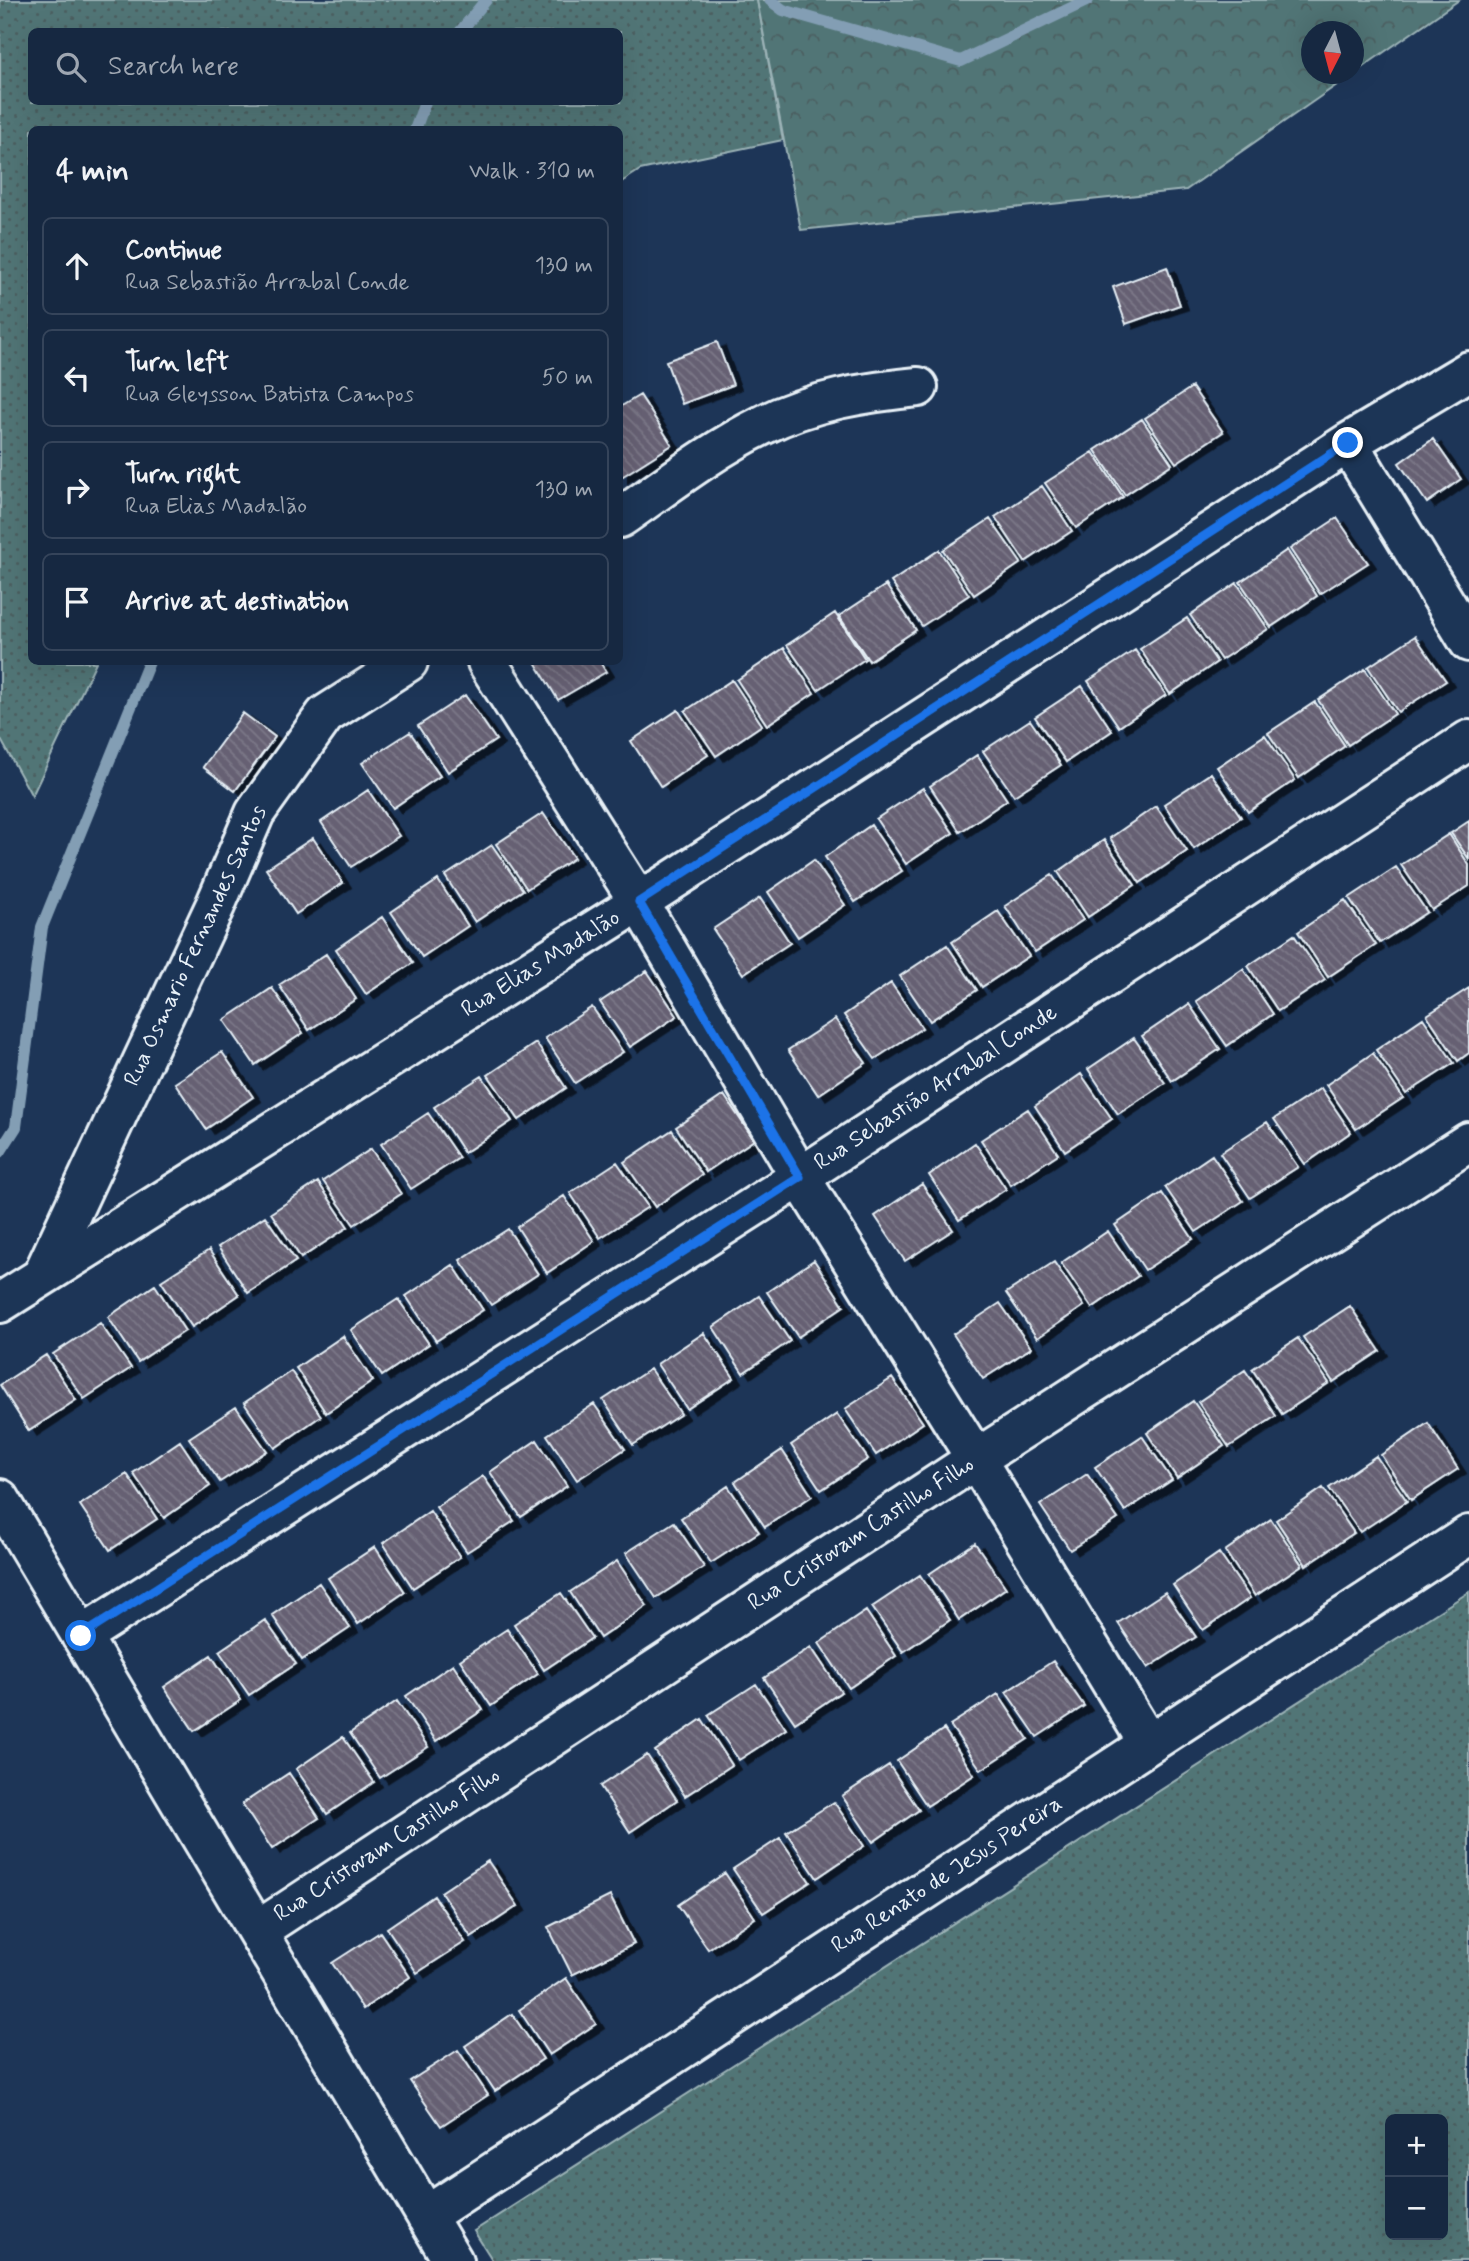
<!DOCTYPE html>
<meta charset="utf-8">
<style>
body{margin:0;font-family:Mynerve,sans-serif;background:#23344c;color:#f1f3f6}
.controls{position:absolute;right:21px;bottom:21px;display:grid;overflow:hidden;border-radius:10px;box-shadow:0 7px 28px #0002}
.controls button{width:63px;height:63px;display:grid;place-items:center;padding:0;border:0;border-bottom:2px solid #35445a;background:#162841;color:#f1f3f6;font:35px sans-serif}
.compass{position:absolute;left:1301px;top:21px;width:63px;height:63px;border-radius:50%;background:#162841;box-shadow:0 7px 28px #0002;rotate:186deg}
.stop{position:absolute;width:21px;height:21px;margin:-16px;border:5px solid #1a73e8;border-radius:50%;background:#fff}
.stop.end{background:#1a73e8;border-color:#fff;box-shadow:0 2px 7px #0008}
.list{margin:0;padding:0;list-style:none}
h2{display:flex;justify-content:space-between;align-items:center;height:91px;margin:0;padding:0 28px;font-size:30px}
h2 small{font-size:23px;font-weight:400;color:#9ea6b1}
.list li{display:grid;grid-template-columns:46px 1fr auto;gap:21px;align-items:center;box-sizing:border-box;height:98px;margin:0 14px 14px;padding:0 14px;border:2px solid #35445a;border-radius:10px}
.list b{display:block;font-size:26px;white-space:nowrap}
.list p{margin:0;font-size:23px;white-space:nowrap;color:#9ea6b1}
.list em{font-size:23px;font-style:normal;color:#9ea6b1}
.icon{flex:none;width:38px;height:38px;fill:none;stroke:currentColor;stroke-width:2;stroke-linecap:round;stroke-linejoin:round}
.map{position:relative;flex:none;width:1469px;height:2261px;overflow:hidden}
.search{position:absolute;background:#162841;box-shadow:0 7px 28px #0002;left:28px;top:28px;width:595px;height:77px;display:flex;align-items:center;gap:18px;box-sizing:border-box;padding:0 24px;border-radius:10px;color:#9ea6b1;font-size:26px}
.panel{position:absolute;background:#162841;box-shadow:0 7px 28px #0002;left:28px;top:126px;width:595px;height:539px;border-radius:10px}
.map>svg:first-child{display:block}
.grass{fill:url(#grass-dots);stroke:#9cb3b7;stroke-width:2;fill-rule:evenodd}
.forest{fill:url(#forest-crowns);stroke:#9cb3b7;stroke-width:2;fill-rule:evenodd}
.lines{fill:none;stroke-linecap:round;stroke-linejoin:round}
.stream{stroke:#839eb4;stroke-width:12}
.building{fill:url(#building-back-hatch);stroke:#e8f1f8;stroke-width:2;filter:url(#shadow)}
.minor-casing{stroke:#e8f1f8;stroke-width:44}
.minor{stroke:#1d3557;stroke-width:38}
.route{stroke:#1a73e8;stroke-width:9}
.labels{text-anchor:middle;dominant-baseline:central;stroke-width:5;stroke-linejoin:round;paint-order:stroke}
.street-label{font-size:23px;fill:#e8f1f8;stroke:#1d3557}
</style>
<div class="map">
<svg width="1469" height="2261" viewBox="0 0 1469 2261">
<defs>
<pattern id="grass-dots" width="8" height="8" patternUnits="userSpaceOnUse" patternTransform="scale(1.75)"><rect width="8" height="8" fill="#517576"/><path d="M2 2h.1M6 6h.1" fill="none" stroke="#4c5e60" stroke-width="1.8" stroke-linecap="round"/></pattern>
<pattern id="forest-crowns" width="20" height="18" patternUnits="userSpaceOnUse" patternTransform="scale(1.75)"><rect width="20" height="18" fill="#517576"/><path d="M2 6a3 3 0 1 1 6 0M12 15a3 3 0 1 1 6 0" fill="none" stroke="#4c5e60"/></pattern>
<pattern id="building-back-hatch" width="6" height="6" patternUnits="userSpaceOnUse" patternTransform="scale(1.75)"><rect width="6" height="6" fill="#666173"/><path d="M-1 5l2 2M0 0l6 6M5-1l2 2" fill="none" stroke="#7c7888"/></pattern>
<filter id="shadow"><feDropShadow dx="8" dy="4.5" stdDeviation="0" flood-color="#0009"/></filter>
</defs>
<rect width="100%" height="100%" fill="#1d3557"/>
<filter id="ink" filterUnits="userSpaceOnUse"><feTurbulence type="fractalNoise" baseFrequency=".0143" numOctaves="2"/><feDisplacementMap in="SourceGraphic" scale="14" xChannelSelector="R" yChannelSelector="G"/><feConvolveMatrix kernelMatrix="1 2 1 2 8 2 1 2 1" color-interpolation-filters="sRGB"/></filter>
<g filter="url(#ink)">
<path class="grass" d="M0,0H757L783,140L640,170L620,183V130H32V662H96L32,796L0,738ZM32,32H620V102H32Z
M1469,1592V2261H493L474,2231ZM1390,2119H1443V2235H1390Z"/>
<path class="forest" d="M757,0H1459L1186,190L801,230ZM1312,32H1354V74H1312Z"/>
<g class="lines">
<path class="stream" d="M770,0L783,10L961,61L1088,0
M460,32L486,0
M415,130L425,102
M0,1152L16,1127L42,927L149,662"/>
</g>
<path class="building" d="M1167,267L1180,305L1126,324L1113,287Z
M717,342L733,385L682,404L666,361Z
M1192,387L1223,432L1176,463L1145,418Z
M640,395L672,445L620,478V407Z
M1142,419L1172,464L1125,495L1095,450Z
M1433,439L1461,479L1427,503L1399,463Z
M1093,452L1123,497L1076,528L1045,483Z
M1042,486L1072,531L1025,562L995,517Z
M1337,518L1368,563L1320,594L1290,549Z
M990,519L1021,563L974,595L943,550Z
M939,550L969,595L922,626L891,582Z
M1287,550L1317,596L1271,627L1240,582Z
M1237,583L1268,629L1221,660L1190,615Z
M886,585L916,630L869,661L839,616Z
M835,613L865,659L818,690L787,645Z
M1187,618L1217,662L1170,694L1140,649Z
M1415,636L1446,681L1398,712L1368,667Z
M784,648L814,693L767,725L737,680Z
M1135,650L1166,695L1119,727L1088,681Z
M535,662H600L606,672L558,700Z
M1365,669L1395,714L1348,745L1318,700Z
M732,680L762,725L716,756L685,711Z
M1082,686L1112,731L1066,762L1035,717Z
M465,695L496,740L448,772L418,726Z
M1315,702L1345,746L1299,778L1268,733Z
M678,710L708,755L661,787L631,741Z
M243,713L275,737L235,791L203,767Z
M1030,720L1061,765L1014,796L983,751Z
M410,732L440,776L393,808L362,763Z
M1265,735L1295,780L1248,812L1217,767Z
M977,755L1007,800L960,832L930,786Z
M1211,773L1241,817L1194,849L1164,804Z
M923,788L953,833L906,864L876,819Z
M368,790L399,836L351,867L321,822Z
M1156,806L1187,851L1140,883L1110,838Z
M543,813L574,858L527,889L496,844Z
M1469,821V859L1451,833Z
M871,825L902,871L855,902L825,857Z
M1449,834L1469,865V886L1432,910L1401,865Z
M313,838L343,883L296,914L266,869Z
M1104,840L1135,885L1088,917L1058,872Z
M492,845L523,890L475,922L445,876Z
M814,860L845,905L798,937L768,892Z
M1396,867L1427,912L1380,943L1349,898Z
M1052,875L1083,920L1035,952L1005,906Z
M438,880L468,926L422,957L391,912Z
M760,898L790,943L743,974L713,929Z
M1345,900L1376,945L1328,977L1298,932Z
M998,911L1029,956L982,987L952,942Z
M382,917L413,963L366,994L336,949Z
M1294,935L1325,980L1278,1011L1248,966Z
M947,945L977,990L930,1021L900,976Z
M326,954L356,999L309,1030L279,985Z
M1243,969L1273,1014L1227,1046L1196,1001Z
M647,971L677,1016L630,1047L600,1002Z
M891,983L922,1028L875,1059L844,1015Z
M272,988L303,1033L255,1065L224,1020Z
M1469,988V1053L1458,1061L1427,1015Z
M1189,1004L1220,1049L1172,1081L1142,1036Z
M592,1007L623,1052L575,1083L545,1038Z
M1423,1018L1454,1063L1406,1094L1376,1050Z
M835,1019L866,1063L818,1095L788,1050Z
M1134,1038L1165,1083L1118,1114L1088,1069Z
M536,1043L566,1088L519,1120L488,1075Z
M222,1052L253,1097L206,1129L175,1083Z
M1373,1053L1403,1098L1356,1129L1326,1085Z
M1081,1074L1112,1119L1065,1151L1035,1106Z
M482,1076L512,1121L464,1153L434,1107Z
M1321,1088L1351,1132L1305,1164L1274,1119Z
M724,1095L754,1140L706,1172L676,1127Z
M1028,1109L1058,1154L1011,1185L981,1140Z
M428,1113L459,1158L411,1189L381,1144Z
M1267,1122L1298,1167L1250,1198L1220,1153Z
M672,1130L702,1175L655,1207L624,1162Z
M975,1143L1006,1189L959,1220L929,1175Z
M371,1149L401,1194L354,1225L323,1181Z
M1212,1155L1243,1201L1196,1232L1165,1187Z
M617,1162L648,1207L600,1238L570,1193Z
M318,1182L348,1227L301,1258L271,1213Z
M922,1184L953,1230L905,1261L875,1216Z
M1162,1193L1193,1239L1145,1270L1115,1225Z
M564,1196L594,1241L547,1273L517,1227Z
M265,1216L296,1261L248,1293L218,1247Z
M508,1229L538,1274L491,1305L460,1260Z
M1108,1231L1138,1276L1092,1308L1061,1263Z
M209,1250L239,1295L192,1327L161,1281Z
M814,1260L844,1306L798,1337L767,1292Z
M1054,1262L1084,1306L1037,1338L1006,1293Z
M453,1265L483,1310L436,1341L406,1296Z
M155,1285L185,1331L138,1362L108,1317Z
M759,1296L790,1341L743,1373L713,1327Z
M398,1299L429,1344L382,1376L351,1330Z
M1000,1303L1031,1348L983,1379L953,1334Z
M1350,1306L1380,1351L1333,1382L1303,1337Z
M100,1323L131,1368L84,1399L53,1354Z
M704,1333L734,1378L687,1409L657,1364Z
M343,1336L373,1381L326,1413L296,1368Z
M1298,1338L1329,1383L1282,1414L1252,1369Z
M46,1355L76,1400L29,1431L0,1385Z
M650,1369L681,1414L633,1445L603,1400Z
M1245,1370L1276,1416L1229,1447L1198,1402Z
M291,1371L321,1416L275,1448L244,1403Z
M892,1378L923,1423L876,1455L845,1409Z
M1193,1401L1224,1446L1177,1478L1147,1433Z
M594,1404L625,1449L577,1480L547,1435Z
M236,1407L267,1451L220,1482L189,1438Z
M837,1414L868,1459L821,1490L791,1445Z
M1428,1423L1458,1469L1411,1500L1381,1455Z
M1142,1436L1172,1480L1125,1511L1095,1467Z
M537,1440L567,1486L521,1517L490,1472Z
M180,1441L210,1486L164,1518L133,1473Z
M782,1450L812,1496L765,1527L735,1482Z
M1376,1456L1407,1501L1360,1532L1329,1488Z
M127,1474L157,1519L110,1550L80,1505Z
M1087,1474L1118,1519L1070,1550L1040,1505Z
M483,1476L514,1521L467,1552L436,1507Z
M728,1486L759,1532L711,1563L681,1518Z
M1323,1488L1354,1533L1306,1565L1276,1520Z
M430,1511L460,1557L413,1588L383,1543Z
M1271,1519L1302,1565L1255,1596L1225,1551Z
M674,1522L704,1567L656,1598L626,1553Z
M975,1543L1006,1588L959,1620L929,1574Z
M375,1547L405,1592L358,1624L328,1578Z
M1219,1553L1250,1598L1203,1630L1173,1585Z
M617,1561L647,1606L600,1638L570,1592Z
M920,1575L950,1620L903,1652L872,1607Z
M319,1583L350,1628L302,1660L272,1615Z
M1165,1592L1196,1637L1148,1668L1118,1623Z
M561,1593L592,1638L544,1670L514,1624Z
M866,1611L896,1656L849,1688L819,1643Z
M265,1620L296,1664L249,1695L219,1651Z
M507,1629L538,1674L491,1706L460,1660Z
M811,1647L841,1692L795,1723L764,1678Z
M211,1655L241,1700L194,1731L164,1687Z
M1053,1661L1084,1706L1037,1737L1006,1692Z
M453,1664L483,1710L436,1741L406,1696Z
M756,1684L786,1729L739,1760L708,1715Z
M998,1694L1028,1739L981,1770L950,1725Z
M397,1701L428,1747L380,1778L350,1733Z
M702,1719L732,1765L685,1796L655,1751Z
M944,1729L974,1775L927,1806L897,1761Z
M343,1737L374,1782L327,1814L296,1769Z
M647,1755L677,1800L630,1832L600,1786Z
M889,1765L919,1810L873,1842L842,1796Z
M289,1773L319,1818L272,1849L242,1804Z
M834,1802L864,1846L817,1878L786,1832Z
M780,1838L810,1882L763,1913L733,1869Z
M488,1861L518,1906L471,1937L441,1892Z
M725,1873L755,1918L708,1949L678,1905Z
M434,1896L465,1942L417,1973L387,1928Z
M610,1896L634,1944L572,1975L548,1927Z
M380,1932L410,1977L363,2009L332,1963Z
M566,1978L596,2024L549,2055L519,2010Z
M512,2014L543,2059L495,2091L465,2046Z
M458,2050L488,2095L441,2126L410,2081Z"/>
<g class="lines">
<g class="minor-casing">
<path id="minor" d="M1348,443L1469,642
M620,518C666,486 712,450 763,425C810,401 866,392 918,387
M487,662L639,902L800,1177L976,1459L1148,1743
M42,1276L215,906L255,813L325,715L408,662
M0,1303L639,902L1348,443L1469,371
M0,1499L453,2261
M81,1636L800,1177L1469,740
M257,1931L976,1459L1469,1142
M426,2216L1469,1535"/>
</g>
<use href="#minor" class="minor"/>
</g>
</g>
<g class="lines" filter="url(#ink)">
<path class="route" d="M81,1636L800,1177L639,902L1348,443"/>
</g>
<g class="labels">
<g class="street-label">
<text transform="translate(196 946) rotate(-65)">Rua Osmario Fernandes Santos</text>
<text transform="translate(541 964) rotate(-32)">Rua Elias Madalão</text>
<text transform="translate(936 1088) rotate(-33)">Rua Sebastião Arrabal Conde</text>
<text transform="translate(861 1534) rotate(-33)">Rua Cristovam Castilho Filho</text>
<text transform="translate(387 1845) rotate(-33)">Rua Cristovam Castilho Filho</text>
<text transform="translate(947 1875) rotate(-33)">Rua Renato de Jesus Pereira</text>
</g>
</g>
</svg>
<div class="controls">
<button>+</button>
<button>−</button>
</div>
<svg class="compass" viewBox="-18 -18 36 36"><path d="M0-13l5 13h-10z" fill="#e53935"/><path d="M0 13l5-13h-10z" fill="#9ea6b1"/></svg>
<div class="stop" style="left:81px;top:1636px"></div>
<div class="stop end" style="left:1348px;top:443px"></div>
<div class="search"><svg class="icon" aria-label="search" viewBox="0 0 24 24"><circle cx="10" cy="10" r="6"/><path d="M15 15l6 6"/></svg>Search here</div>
<section class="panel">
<h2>4 min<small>Walk · 310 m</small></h2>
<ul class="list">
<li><svg class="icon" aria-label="ahead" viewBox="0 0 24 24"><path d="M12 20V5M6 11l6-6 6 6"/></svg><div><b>Continue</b><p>Rua Sebastião Arrabal Conde</p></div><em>130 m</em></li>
<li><svg class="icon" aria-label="left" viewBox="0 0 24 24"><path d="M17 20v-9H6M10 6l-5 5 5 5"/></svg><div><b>Turn left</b><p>Rua Gleysson Batista Campos</p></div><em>50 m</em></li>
<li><svg class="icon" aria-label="right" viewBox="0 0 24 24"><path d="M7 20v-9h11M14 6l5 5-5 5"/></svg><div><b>Turn right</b><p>Rua Elias Madalão</p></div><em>130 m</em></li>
<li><svg class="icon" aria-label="arrive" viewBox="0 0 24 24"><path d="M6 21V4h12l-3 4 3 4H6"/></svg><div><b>Arrive at destination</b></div></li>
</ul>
</section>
</div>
